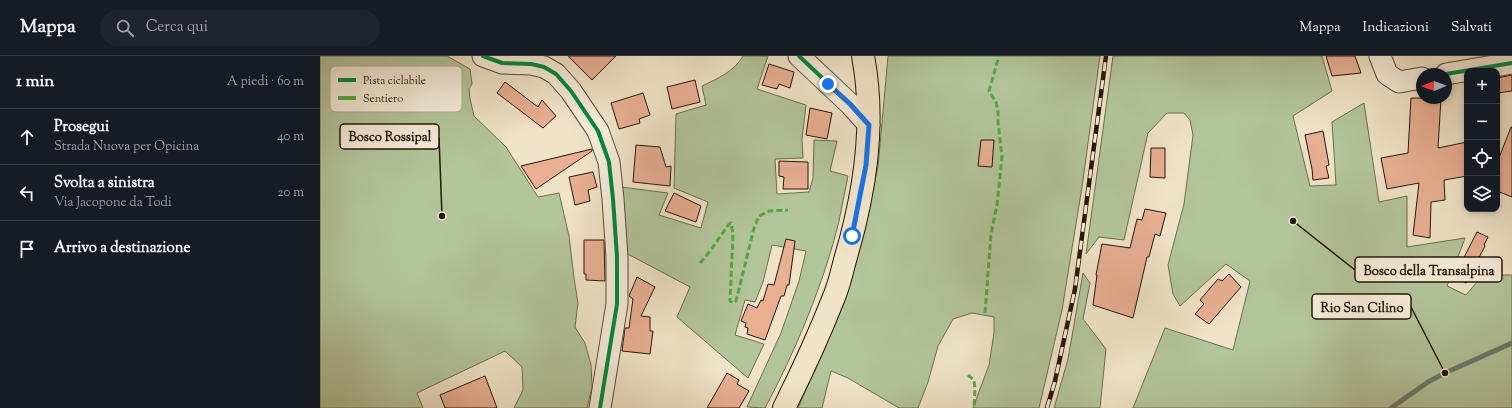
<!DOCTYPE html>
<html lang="it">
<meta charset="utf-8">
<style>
body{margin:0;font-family:"Sorts Mill Goudy",serif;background:#20242c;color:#f1f3f6}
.controls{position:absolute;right:12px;top:12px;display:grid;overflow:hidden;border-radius:8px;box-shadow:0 2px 6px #0003}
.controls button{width:36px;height:36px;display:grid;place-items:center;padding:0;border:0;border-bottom:1px solid #363941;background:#171b24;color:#f1f3f6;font:20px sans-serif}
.compass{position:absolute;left:1096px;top:12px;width:36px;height:36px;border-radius:50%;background:#171b24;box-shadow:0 2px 6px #0003;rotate:269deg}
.stop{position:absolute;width:12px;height:12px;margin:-9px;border:3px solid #1a73e8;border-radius:50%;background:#fff}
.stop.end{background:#1a73e8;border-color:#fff;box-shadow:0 1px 4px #0008}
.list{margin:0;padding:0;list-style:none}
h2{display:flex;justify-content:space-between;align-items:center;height:52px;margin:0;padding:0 16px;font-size:17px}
h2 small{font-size:13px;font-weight:400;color:#9ea1a6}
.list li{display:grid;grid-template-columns:26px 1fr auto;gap:12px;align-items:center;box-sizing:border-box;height:56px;padding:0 16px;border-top:1px solid #363941}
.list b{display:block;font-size:15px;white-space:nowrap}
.list p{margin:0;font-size:13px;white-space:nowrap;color:#9ea1a6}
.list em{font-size:13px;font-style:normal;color:#9ea1a6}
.icon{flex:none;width:22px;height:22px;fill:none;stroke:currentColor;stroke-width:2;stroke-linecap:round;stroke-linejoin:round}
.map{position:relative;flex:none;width:1192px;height:352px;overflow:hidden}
header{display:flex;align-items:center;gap:24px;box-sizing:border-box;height:56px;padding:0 20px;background:#171b24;border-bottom:1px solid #363941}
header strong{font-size:19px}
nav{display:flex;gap:22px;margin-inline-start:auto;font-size:14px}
.search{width:280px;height:36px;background:#20242c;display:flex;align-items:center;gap:10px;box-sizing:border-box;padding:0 14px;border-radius:22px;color:#9ea1a6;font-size:15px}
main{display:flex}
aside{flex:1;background:#171b24}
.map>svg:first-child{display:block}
.green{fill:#b3c59b;stroke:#6c6e4f}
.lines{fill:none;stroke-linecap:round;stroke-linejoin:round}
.stream{stroke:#6c7b6d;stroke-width:5}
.building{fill:#e8af93;stroke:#261703}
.minor-casing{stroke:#584a34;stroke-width:23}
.major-casing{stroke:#261703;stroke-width:24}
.minor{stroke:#f5eddc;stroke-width:21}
.major{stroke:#f0e3c9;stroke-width:22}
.rail-casing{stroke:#261703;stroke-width:4.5}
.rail{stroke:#f5eddc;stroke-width:3;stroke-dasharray:9;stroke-linecap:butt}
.quiet{stroke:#53a940;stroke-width:3;stroke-dasharray:6 3;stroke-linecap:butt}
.cycleway-casing{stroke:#f5eddc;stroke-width:6}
.cycleway{stroke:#00873e;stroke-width:4}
.route{stroke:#1a73e8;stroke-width:5}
.key{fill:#f5eddc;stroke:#b7ad9b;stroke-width:1}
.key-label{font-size:11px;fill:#261703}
.leader{fill:none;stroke:#261703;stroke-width:1.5}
.callout-dot{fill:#261703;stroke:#f5eddc;stroke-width:1.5}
.callout{fill:#f5eddc;stroke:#261703;stroke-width:1.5}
.callout-label{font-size:13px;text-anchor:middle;font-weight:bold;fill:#261703}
</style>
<header>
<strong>Mappa</strong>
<div class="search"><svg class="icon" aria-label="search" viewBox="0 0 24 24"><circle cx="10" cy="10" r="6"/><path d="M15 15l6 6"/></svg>Cerca qui</div>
<nav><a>Mappa</a><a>Indicazioni</a><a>Salvati</a></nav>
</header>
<main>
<aside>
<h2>1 min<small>A piedi · 60 m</small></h2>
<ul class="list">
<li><svg class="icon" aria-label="ahead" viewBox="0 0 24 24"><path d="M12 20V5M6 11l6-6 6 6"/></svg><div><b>Prosegui</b><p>Strada Nuova per Opicina</p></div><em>40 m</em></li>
<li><svg class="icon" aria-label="left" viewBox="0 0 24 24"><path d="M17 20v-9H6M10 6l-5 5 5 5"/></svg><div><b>Svolta a sinistra</b><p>Via Jacopone da Todi</p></div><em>20 m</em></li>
<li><svg class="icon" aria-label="arrive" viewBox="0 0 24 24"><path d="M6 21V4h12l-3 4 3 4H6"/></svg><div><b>Arrivo a destinazione</b></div></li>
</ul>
</aside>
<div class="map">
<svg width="1192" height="352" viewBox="0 0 1192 352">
<rect width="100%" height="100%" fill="#f0e3c9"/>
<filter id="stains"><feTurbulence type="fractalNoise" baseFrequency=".005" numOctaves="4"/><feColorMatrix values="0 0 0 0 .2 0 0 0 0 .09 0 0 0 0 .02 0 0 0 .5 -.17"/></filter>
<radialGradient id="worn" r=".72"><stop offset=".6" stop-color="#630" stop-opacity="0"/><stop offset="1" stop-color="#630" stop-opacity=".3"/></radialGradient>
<path class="green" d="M0,0H127L150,13L152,28L149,33L150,43L154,60L186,91L218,141L239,137L249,180L254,222L258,247L255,271L265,287L271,309L272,331L267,352H194L203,334L202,311L185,295L97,337L103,352H0Z
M423,0H448L437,33L486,49L482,83L483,102L455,103L457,138L489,136L493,122L494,84L517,85L510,115L528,120C525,135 522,150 519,165C504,227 475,296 445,352L427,351L461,277L479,225L486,195L452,189L443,226L435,246L425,244L415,279L444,288L428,322L357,261L370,231L304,196L301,131L348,137L339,159L381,172L388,146L354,132L356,58L386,49L382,30C397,23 415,15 423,0Z
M568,0H780L762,131L742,254L719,352H653L669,309L674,277V261L652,257L633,263L618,290L608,326L598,352H579L528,322L511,315L502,352H478L518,261L541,187L558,111Z
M793,0H1002L1012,35L973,60L990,130L1016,129L1012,66L1044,47L1059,146L1087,140V191L1145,182L1127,230L1146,239L1163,219H1192V352H813L845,272L913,294L930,225L906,208L860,250L853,238L848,209L864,148L873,79L870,64L864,57H847L828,77L804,184L779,181L766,198Z
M763,217L770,227L763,263L786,293L780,352H734L748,303Z"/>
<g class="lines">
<path class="stream" d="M1071,352L1108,326L1125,317L1192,287"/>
</g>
<path class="building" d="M248,0H296L272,24Z
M1006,0H1035L1041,17L1012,20Z
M449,8L474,16L470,32L459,28L457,33L442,29Z
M1192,19V35L1177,37V22Z
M375,24L380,46L352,53L347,31Z
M185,26L218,51L222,44L236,60L223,72L177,37Z
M323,37L330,59L319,63L320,67L299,73L291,47Z
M1091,42H1121L1118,92L1147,86V120L1124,124L1125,144L1111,146L1110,182L1093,179L1099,127L1067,133L1061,102L1088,97Z
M490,52L512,57L507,83L486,79Z
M1191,71H1192V141L1177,135V107Z
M1003,75L1009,109L1006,110L1009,122L993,124L992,113L985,79Z
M661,84H674L672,111L658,110Z
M316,89L340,91L346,111L351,110L350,130L313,126Z
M831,92H845V122L830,121Z
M272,93V95L216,133L201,110Z
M459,105L488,106V133H463L464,121L459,120Z
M273,116L277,131L268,134L270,145L255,149L249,121Z
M354,137L381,150L376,166L345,155Z
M825,153L846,157L840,180L835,178L829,201H827L813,262L773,249L777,219H776L782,188L810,192L817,163L822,164Z
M1157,176L1168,181L1164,189L1165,190L1146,227L1134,221Z
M466,183L475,185L469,229H467L464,240H461L445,284L427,278L428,272L425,271L426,267L421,265L428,248L437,252L441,244L443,245L448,228L454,229Z
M264,184H284L285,225L266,224V218H264Z
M909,218L921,231L889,268L875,258L884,248L880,244L898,223L902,225Z
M317,221L335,231L321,260L330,261V275H333L330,298L302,295L305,272H309L313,243L309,240Z
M407,317L419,324L417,328L429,335L419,352H387Z
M165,320L177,352H125L120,339Z"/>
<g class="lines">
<g class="minor-casing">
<path id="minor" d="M163,0L182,7L211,8L224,11L236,18L251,35L278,75L289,106L293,143L297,201V248L280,352
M479,0L530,48L549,69
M1060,0L1067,18L1079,26L1102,22
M1126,18L1192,7"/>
</g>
<g class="major-casing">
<path id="major" d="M464,352C482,316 499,279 514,241C519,229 522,216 525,204C545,137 556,68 543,0"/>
</g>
<use href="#minor" class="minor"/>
<use href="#major" class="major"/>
<g class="rail-casing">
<path id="rail" d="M727,352L735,325L755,233L786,0"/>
</g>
<use href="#rail" class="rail"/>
<path class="quiet" d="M380,207L391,194L409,168L411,167L413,178L410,245L413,247L416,245L418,237L434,172L439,160L449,155L468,154
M665,257L671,178L677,149L682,101L678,66V55L676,46L669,35L679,0
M648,319L654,324L655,333L654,352"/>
<g class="cycleway-casing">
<path id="cycleway" d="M163,0L182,7L211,8L224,11L236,18L251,35L278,75L289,106L293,143L297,201V248L280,352
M479,0L530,48L549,69
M1126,18L1192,7"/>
</g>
<use href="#cycleway" class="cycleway"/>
</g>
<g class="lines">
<path class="route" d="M508,28L530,48L549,69L546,109L532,180"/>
</g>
<rect x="10" y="10" width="132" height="46" rx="6" class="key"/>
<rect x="18" y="22" width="18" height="4" fill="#00873e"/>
<rect x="18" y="40" width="18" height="4" fill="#53a940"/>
<g class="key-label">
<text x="43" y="28">Pista ciclabile</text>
<text x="43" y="46">Sentiero</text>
</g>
<path class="leader" d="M122 160L119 81M973 165L1035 214M1125 317L1091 251"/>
<g class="callout-dot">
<circle cx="122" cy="160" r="4"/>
<circle cx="973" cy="165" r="4"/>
<circle cx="1125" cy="317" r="4"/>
</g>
<g class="callout">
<rect x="20" y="68" width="99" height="25" rx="4"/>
<rect x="1035" y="201" width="147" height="25" rx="4"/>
<rect x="992" y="238" width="99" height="25" rx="4"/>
</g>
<g class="callout-label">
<text x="70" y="85">Bosco Rossipal</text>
<text x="1109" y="219">Bosco della Transalpina</text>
<text x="1042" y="256">Rio San Cilino</text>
</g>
<rect width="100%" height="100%" filter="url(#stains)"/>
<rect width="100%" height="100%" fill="url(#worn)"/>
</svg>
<div class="controls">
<button>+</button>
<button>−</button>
<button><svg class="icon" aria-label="locate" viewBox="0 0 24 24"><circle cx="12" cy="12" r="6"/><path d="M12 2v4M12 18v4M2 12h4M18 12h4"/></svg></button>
<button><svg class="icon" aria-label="layers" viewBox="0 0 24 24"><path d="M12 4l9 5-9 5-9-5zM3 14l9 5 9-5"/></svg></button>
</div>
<svg class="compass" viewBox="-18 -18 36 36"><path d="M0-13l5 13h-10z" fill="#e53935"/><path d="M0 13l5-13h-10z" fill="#9ea1a6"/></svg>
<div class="stop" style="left:532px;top:180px"></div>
<div class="stop end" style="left:508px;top:28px"></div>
</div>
</main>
